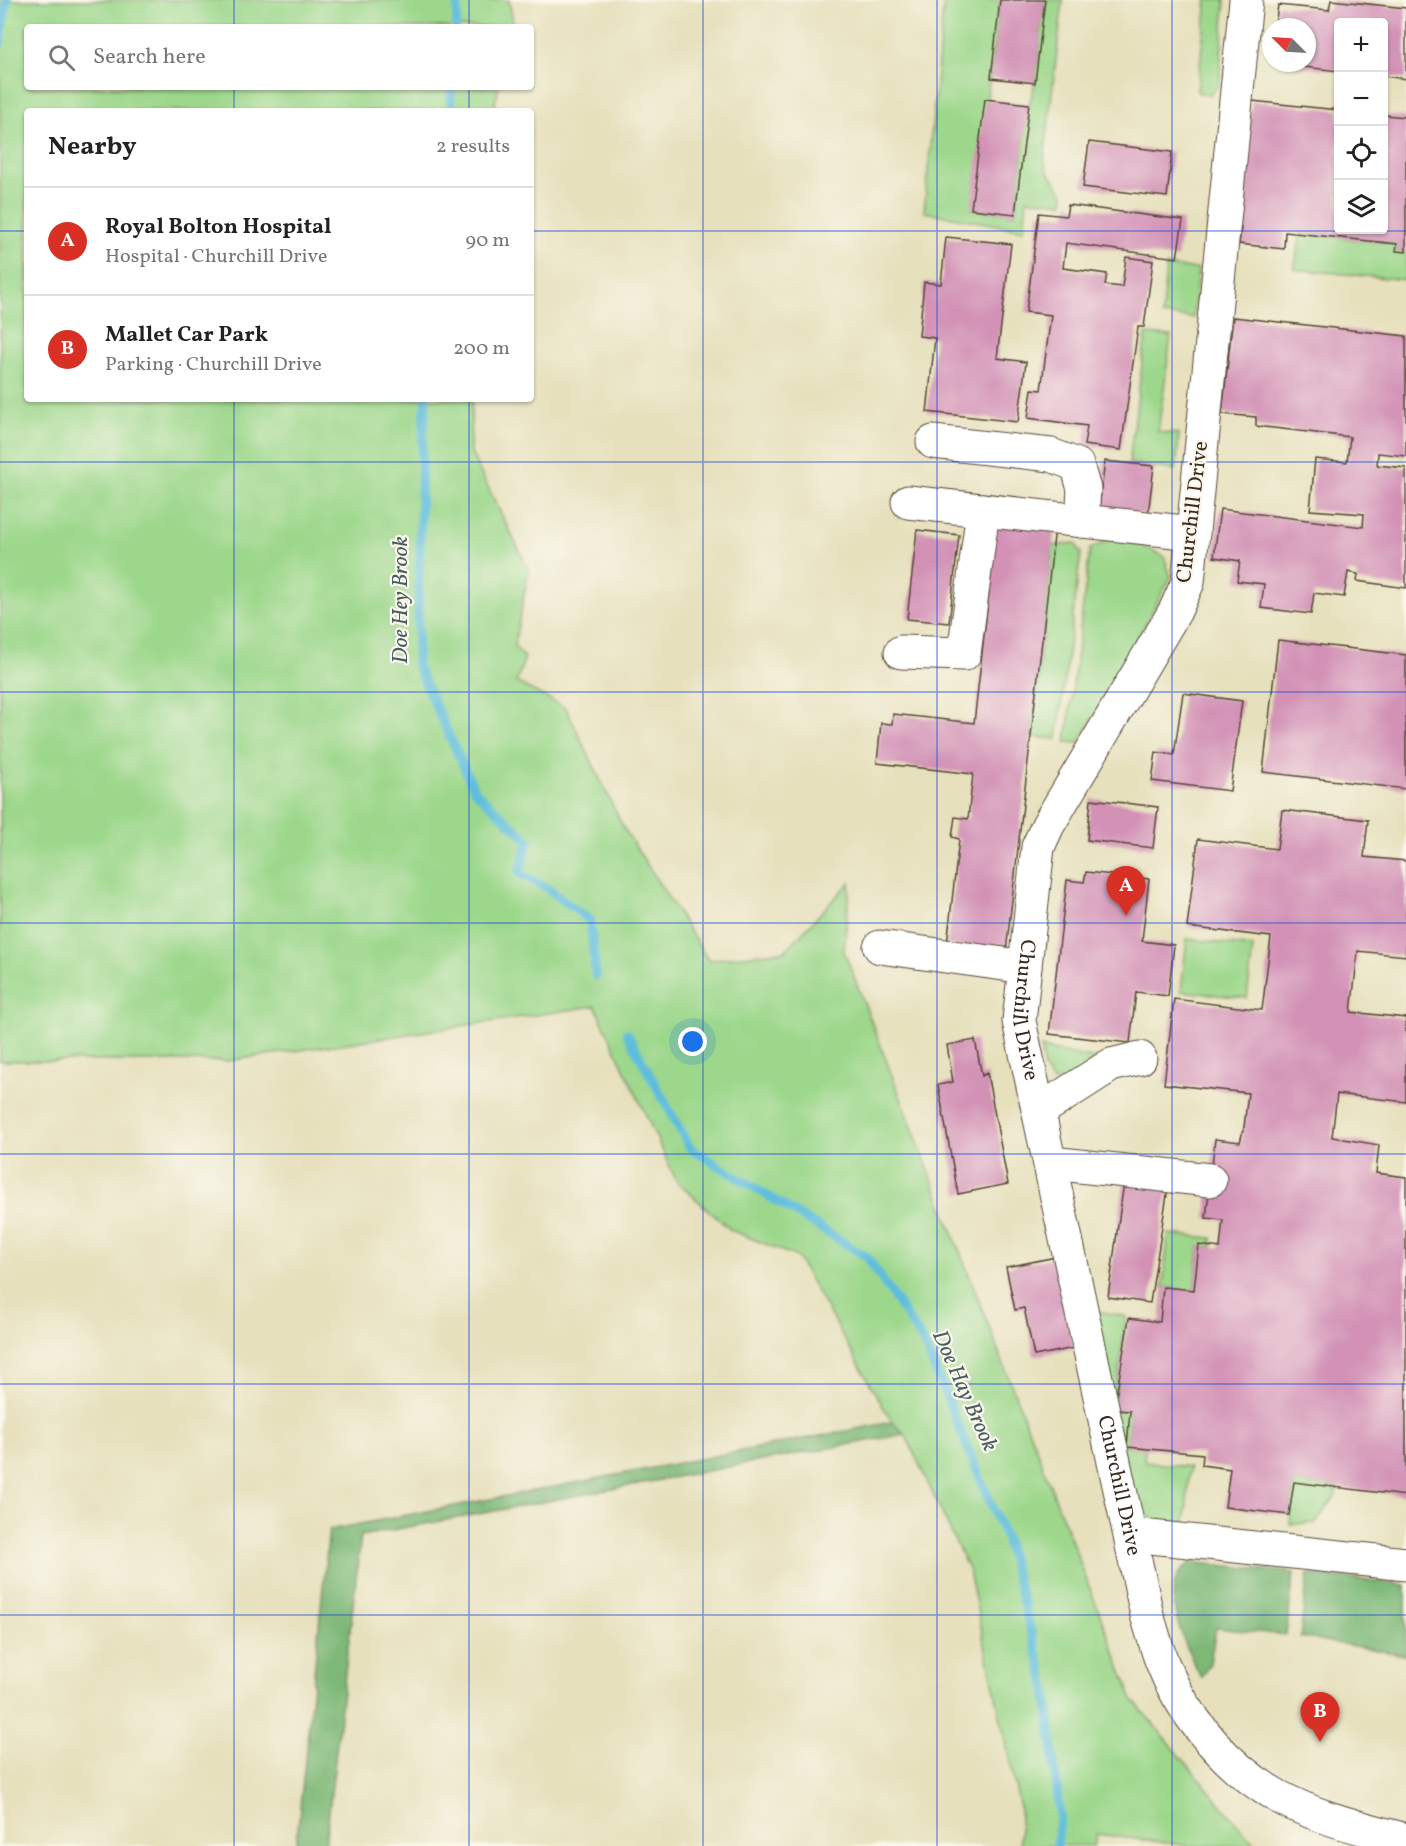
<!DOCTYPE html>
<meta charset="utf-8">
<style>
body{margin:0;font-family:Vollkorn,serif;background:#f2f2f2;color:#222}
.controls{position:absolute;right:18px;top:18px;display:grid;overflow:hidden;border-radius:6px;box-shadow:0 2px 4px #0004}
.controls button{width:54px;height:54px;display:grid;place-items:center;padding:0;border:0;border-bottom:2px solid #e0e0e0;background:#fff;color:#222;font:30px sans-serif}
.compass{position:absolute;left:1262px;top:18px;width:54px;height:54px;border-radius:50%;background:#fff;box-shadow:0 2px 4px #0004;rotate:294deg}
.you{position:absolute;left:693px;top:1042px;width:21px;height:21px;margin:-15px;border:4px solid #fff;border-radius:50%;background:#1a73e8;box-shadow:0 0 0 9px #1a73e833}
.badge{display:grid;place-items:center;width:39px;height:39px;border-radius:50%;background:#d93025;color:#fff;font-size:20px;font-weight:700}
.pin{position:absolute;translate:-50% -50px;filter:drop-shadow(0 2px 3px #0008)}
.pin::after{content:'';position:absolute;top:32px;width:21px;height:18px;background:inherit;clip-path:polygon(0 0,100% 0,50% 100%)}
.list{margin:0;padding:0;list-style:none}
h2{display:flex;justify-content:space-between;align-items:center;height:78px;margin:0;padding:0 24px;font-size:26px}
h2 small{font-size:20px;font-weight:400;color:#767676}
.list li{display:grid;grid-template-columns:39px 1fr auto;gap:18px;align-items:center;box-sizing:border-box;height:108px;padding:0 24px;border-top:2px solid #e0e0e0}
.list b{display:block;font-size:22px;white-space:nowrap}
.list p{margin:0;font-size:20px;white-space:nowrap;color:#767676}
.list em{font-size:20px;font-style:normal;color:#767676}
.icon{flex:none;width:33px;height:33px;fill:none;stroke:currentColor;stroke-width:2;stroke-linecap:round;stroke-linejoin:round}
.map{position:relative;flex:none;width:1406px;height:1846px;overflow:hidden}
.search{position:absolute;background:#fff;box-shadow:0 2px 4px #0004;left:24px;top:24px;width:510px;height:66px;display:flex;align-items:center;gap:15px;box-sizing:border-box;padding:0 21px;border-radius:6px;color:#767676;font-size:22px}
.panel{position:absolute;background:#fff;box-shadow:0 2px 4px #0004;left:24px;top:108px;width:510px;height:294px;border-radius:6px}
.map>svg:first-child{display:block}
.green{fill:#9cd78b;stroke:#6c8054;stroke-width:1.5}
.forest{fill:#7db877;stroke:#5c714a;stroke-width:1.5}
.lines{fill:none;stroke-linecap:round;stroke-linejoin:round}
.stream{stroke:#5dbddc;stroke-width:9}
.building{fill:#d291b5}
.minor-casing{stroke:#554536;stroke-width:35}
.minor{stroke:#fff;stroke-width:33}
.grid{fill:none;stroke:#1d4ed8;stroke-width:1.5;stroke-opacity:0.55}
.labels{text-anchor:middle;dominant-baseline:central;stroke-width:4.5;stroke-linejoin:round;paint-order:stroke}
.street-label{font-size:21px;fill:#3b2a1e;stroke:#fbf7ec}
.water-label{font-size:22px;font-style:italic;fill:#475d60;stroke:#fbf7ec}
</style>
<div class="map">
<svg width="1406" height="1846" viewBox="0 0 1406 1846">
<rect width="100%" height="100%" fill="#fbf7ec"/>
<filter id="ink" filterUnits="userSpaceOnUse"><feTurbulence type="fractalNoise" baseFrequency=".0167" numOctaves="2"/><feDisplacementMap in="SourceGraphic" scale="12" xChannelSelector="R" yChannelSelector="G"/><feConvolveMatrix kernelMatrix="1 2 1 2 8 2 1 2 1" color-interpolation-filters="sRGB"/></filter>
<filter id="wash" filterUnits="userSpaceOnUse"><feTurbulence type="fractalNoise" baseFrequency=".008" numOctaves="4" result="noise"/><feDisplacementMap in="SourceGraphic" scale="24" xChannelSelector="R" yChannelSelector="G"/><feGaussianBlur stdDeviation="1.35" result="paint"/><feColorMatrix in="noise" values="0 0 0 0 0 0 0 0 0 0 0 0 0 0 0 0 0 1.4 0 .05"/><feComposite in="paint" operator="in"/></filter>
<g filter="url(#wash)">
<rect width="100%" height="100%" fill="#e6e0bc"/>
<path class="green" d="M0,0H509L514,27H27V87H499L493,111H27V399H472L470,451L529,570L514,646L525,658L516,682L566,708L623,827L708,960L785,951L850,882L844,951L1133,1700L1256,1846H1190L1097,1834L1094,1846H1020V1808L969,1571L905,1434L892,1422L797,1257L731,1230L677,1182L595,1006L227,1061H0Z
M944,0H1000L972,209L1015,214L1028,109L1035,83L1045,0H1063L1044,161L1048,172L1064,194L1063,203L1027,199L1024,230L924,212Z
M1207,0H1225L1219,85L1209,95L1197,92Z
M1301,234L1397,244L1396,251L1406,252V280L1294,269Z
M1166,266L1198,269L1193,318L1162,315Z
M1146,334L1171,336L1158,432L1179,434L1176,470L1129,463Z
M1109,540L1139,544L1164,556L1171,577L1079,743L1066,742L1090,549Z
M1075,543L1081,553L1057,739L1031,737L1053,546Z
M1187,939L1253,947L1247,998L1181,991Z
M1041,1048L1096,1059L1068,1083L1053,1082L1044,1069Z
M1168,1234L1212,1238V1247L1199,1246L1194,1290L1163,1287Z
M1095,1311L1126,1316L1114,1410L1130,1411L1127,1446L1145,1448L1144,1462L1190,1467L1185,1524C1167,1523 1146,1522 1135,1505C1127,1493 1093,1325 1095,1311Z
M1294,1482L1336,1487V1495L1316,1523L1290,1524Z"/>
<path class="forest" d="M892,1422L905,1434L361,1536L325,1846H296L329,1530Z
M1191,1562L1294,1573L1286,1635L1216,1628L1210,1663L1201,1678C1189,1654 1163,1601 1178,1575C1181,1570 1187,1566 1191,1562Z
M1308,1574L1406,1585V1655L1300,1637Z"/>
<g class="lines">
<path class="stream" d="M456,27L458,0
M0,43L7,0
M450,111L452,87
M426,399L422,451L417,666L475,791L529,841L519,873L547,888L590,920L596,976
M627,1033L690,1148L867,1257L923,1341L1006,1540L1046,1686L1060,1817L1057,1846"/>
</g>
<g id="blocks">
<path class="building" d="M1000,0H1045L1035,83L991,78Z
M1331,0L1406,8V79L1384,76V22H1338V71L1279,64L1307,63V27H1275L1278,5L1329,10Z
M985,99L1029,104L1015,214L971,209Z
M1252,101L1338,110V230H1384V115L1406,117V252L1396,251L1397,244L1285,232L1284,249L1239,244L1241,228L1234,227Z
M1089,142L1172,152L1167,197L1083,187Z
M1068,205L1183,220L1177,258L1066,243L1063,268L1107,274L1105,285L1122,287L1126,257L1153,261L1144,327H1138L1121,450L1084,445L1087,426L1028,418L1032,389L1041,390L1051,315L1026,312L1039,213L1066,216Z
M946,237L1011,244L997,358L1026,362L1018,422L927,412L935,338L919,336L924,282L941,284Z
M1233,317L1406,336V456L1378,453L1377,465L1406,468V588L1357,581L1358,574L1348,572L1344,597L1314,593L1311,614L1261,608L1264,584L1237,581L1240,561L1214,557L1220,509L1363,527L1364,514L1310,510L1315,459L1347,462L1350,437L1256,426V417L1222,414Z
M1105,461L1154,466L1148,515L1099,509Z
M997,522L1055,528L1006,952L947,945L959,839L952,837L955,817L968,819L973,774L877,763L881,723L892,724L893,714L974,723Z
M917,530L959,535L949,623L907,619Z
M1278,640L1406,655V789L1263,772Z
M1183,693L1242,701L1230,791L1152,781L1156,752L1174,755Z
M1091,799L1158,807L1153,848L1087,840Z
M1282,810L1368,820L1364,857L1406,861V956L1358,951L1351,1012L1406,1018V1102L1337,1094L1332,1137L1379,1145L1376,1173L1406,1177V1496L1294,1482L1289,1515L1225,1507L1230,1469L1202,1465L1203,1454L1127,1447L1130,1411L1114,1410L1129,1318L1160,1322L1163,1287L1194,1290L1199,1245L1220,1248L1223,1220L1206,1218L1215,1139L1240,1142L1244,1127L1248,1093L1164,1084L1174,999L1262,1010L1271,937L1187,927L1198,839L1277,849Z
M1086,872L1149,879L1142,941L1174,945L1168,996L1136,992L1130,1043L1049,1034L1067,880L1084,882Z
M975,1040L982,1076L987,1073L1008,1184L958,1194L938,1085L953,1082L947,1045Z
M1124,1182L1168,1188L1150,1303L1108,1297Z
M1056,1257L1074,1348L1034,1356L1024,1308L1015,1310L1006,1267Z"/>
</g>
</g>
<g filter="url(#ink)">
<use href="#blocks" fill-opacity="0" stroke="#554536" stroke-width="1.5"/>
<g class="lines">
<g class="minor-casing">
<g id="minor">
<path id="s1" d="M1246,0L1188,582L1175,611L1048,825L1038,847L1019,1021L1147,1615C1153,1633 1157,1651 1164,1667C1185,1718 1229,1769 1277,1796C1317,1818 1362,1828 1406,1840"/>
<path d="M933,442L1051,455L1077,465L1084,489L1082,521"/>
<path d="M908,502L1193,533"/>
<path d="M901,652L964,654L983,510"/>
<path d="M880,947L1025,967"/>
<path d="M1039,1111L1111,1065L1140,1058"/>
<path d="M1051,1163L1210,1180"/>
<path d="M1132,1535L1406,1564"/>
</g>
</g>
<use href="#minor" class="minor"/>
</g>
</g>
<path class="grid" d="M234,0V27M469,0V27M703,0V1846M937,0V1846M1172,0V1846M234,87V111M469,87V111M0,231H27M531,231H1406M234,399V1846M469,399V1846M0,462H1406M0,692H1406M0,923H1406M0,1154H1406M0,1384H1406M0,1615H1406"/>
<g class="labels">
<g class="street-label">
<text transform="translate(1193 512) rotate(-83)">Churchill Drive</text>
<text stroke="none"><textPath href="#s1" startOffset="1054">Churchill Drive</textPath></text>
<text stroke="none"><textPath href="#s1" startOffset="1540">Churchill Drive</textPath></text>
</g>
<g class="water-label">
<text transform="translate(401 600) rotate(-90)">Doe Hey Brook</text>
<text transform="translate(964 1391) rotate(66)">Doe Hay Brook</text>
</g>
</g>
</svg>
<div class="controls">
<button>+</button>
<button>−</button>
<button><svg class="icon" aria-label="locate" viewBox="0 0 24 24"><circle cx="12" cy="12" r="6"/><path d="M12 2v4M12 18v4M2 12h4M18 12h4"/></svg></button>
<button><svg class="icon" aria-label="layers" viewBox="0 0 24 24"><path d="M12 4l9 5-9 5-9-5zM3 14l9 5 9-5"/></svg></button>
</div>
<svg class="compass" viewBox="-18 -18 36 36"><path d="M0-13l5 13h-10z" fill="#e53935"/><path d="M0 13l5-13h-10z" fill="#767676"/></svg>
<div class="you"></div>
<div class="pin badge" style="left:1126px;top:916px">A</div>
<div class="pin badge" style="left:1320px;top:1742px">B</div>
<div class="search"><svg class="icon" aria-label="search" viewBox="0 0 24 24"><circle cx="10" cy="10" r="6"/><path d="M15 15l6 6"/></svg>Search here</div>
<section class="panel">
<h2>Nearby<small>2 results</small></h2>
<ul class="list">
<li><span class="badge">A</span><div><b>Royal Bolton Hospital</b><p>Hospital · Churchill Drive</p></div><em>90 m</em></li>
<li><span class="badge">B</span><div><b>Mallet Car Park</b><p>Parking · Churchill Drive</p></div><em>200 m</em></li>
</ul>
</section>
</div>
